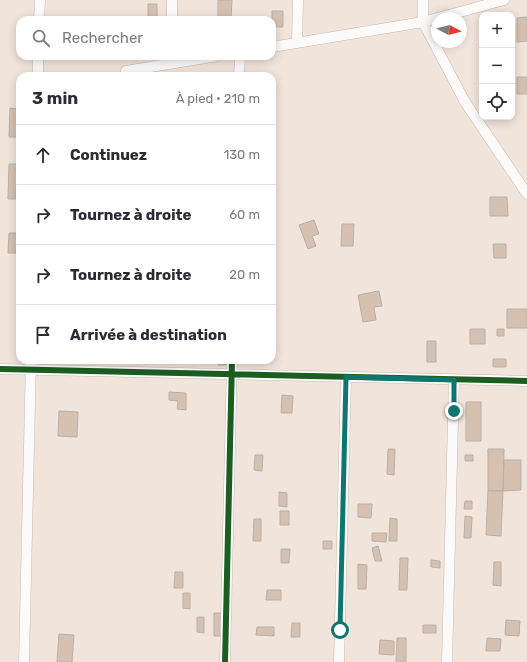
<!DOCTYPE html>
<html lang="fr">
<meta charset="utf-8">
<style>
body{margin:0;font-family:Rubik,sans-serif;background:#f7f7f7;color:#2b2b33}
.controls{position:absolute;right:12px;top:12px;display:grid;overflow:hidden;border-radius:8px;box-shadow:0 2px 10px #0003}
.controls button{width:36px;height:36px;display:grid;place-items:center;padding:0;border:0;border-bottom:1px solid #e1e1e2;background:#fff;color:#2b2b33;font:20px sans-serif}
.compass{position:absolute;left:431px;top:12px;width:36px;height:36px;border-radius:50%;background:#fff;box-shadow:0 2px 10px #0003;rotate:97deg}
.stop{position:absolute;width:12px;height:12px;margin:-9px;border:3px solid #0f766e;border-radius:50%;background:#fff}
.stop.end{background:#0f766e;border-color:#fff;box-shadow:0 1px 4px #0008}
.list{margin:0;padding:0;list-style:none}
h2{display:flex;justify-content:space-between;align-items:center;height:52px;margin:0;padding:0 16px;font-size:17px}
h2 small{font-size:13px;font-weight:400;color:#7c7c81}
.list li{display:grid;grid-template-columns:26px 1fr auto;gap:12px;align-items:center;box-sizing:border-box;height:60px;padding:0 16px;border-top:1px solid #e1e1e2}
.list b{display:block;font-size:15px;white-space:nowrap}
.list em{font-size:13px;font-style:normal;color:#7c7c81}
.icon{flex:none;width:22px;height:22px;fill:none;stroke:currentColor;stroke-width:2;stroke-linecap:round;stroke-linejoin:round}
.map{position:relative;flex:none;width:527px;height:662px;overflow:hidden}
.search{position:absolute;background:#fff;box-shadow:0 2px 10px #0003;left:16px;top:16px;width:260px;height:44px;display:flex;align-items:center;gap:10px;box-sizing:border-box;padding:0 14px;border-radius:12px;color:#7c7c81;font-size:15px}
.panel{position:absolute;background:#fff;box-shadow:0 2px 10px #0003;left:16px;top:72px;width:260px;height:292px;border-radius:12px}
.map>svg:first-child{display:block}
.building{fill:#d6c1b1;stroke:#b9b0a9}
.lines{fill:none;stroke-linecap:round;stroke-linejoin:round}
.minor-casing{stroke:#c4bab3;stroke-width:11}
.minor{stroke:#fdfbfa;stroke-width:10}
.cycleway-casing{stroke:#fff;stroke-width:8}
.cycleway{stroke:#1b5e20;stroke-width:6}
.route{stroke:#0f766e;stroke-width:5}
</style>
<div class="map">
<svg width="527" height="662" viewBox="0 0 527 662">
<rect width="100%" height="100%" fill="#f1e4db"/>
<path class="building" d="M218,0H232L231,20H218Z
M148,4H157V20H148Z
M272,11H283V27H272Z
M527,17V41L517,42V18Z
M517,77H527V94H517Z
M10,108L19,109L18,137H9Z
M9,164H17L16,199H8Z
M490,197H507L508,216H490Z
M314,220L319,234L312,236L316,246L308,249L299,225Z
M342,224H354L353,246H341Z
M9,233H17L16,253H8Z
M493,244H506V258H494Z
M379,291L382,306L374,307L376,320L363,322L358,295Z
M507,309H527V328H507Z
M470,329H485V344H470Z
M497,329H504V336H497Z
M427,341H436V362H427Z
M493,359H506V367H493Z
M218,360H227L226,365H218Z
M169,392L186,393V410L177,409L178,401L169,400Z
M282,395L293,396L292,413H281Z
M466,402H481V441H466Z
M59,411L78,412L77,437L58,436Z
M388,449H395L394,475L387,474Z
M488,449H504L503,491H488Z
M255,455H263L262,471L254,470Z
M465,455H473V461H465Z
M504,460H521V490L503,491Z
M488,490L503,491L501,536L486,535Z
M279,492L287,493V507L279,506Z
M465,501H472V509H464Z
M358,504H372L371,518L358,517Z
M280,511H289V525H280Z
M465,516L472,517L471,538H464Z
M390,518L397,519V541H389Z
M254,519H261V541H253Z
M372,533H387L386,542L372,541Z
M323,541H332V549H323Z
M378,546L382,561H375L372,548Z
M281,549H290L289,563H281Z
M400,558H408L407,590H399Z
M431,560L440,561V568L431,567Z
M494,562H501V586L493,585Z
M358,564L367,565L366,589H358Z
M175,572H183V588H174Z
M267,590H281V600H266Z
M183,593H190V609L183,608Z
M214,613H223L222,636H214Z
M197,617H204V633L197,632Z
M506,620L520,621L519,636L505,635Z
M292,623H300V637H291Z
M423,625H436V633H423Z
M257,627H274V636L256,635Z
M59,634L74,635L72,662H57Z
M397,638H406V662H396Z
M487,638L501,639L500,651H486Z
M380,640L394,641V655L379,654Z"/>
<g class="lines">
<g class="minor-casing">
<path id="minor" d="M423,0V22L465,102L527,194
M39,20L40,0
M172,20V0
M297,43L298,0
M272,47L423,22L504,0
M126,71L217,56
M38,76V56
M239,76L240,56
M0,369L527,381
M24,662L31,360
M225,662L232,360
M339,662L346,377
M447,662L454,380"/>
</g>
<use href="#minor" class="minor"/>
<g class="cycleway-casing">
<path id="cycleway" d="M0,369L527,381
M225,662L232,360"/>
</g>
<use href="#cycleway" class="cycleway"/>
</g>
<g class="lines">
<path class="route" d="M340,630L346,377L454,380V411"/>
</g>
</svg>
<div class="controls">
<button>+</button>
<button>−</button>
<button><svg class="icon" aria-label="locate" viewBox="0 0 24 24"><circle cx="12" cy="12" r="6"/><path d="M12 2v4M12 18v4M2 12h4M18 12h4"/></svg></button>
</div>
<svg class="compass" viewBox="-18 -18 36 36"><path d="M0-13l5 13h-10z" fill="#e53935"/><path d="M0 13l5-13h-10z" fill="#7c7c81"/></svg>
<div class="stop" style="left:340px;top:630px"></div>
<div class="stop end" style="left:454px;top:411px"></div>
<div class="search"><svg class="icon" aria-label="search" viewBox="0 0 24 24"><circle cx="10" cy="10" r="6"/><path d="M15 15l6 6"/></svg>Rechercher</div>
<section class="panel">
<h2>3 min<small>À pied · 210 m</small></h2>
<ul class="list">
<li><svg class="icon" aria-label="ahead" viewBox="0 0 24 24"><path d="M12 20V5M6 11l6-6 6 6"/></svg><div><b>Continuez</b></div><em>130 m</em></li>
<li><svg class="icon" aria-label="right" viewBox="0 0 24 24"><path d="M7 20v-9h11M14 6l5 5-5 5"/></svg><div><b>Tournez à droite</b></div><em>60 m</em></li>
<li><svg class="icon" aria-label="right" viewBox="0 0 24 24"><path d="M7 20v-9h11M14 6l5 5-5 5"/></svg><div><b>Tournez à droite</b></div><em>20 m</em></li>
<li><svg class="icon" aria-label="arrive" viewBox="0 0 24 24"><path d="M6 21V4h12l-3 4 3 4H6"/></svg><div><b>Arrivée à destination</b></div></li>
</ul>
</section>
</div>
